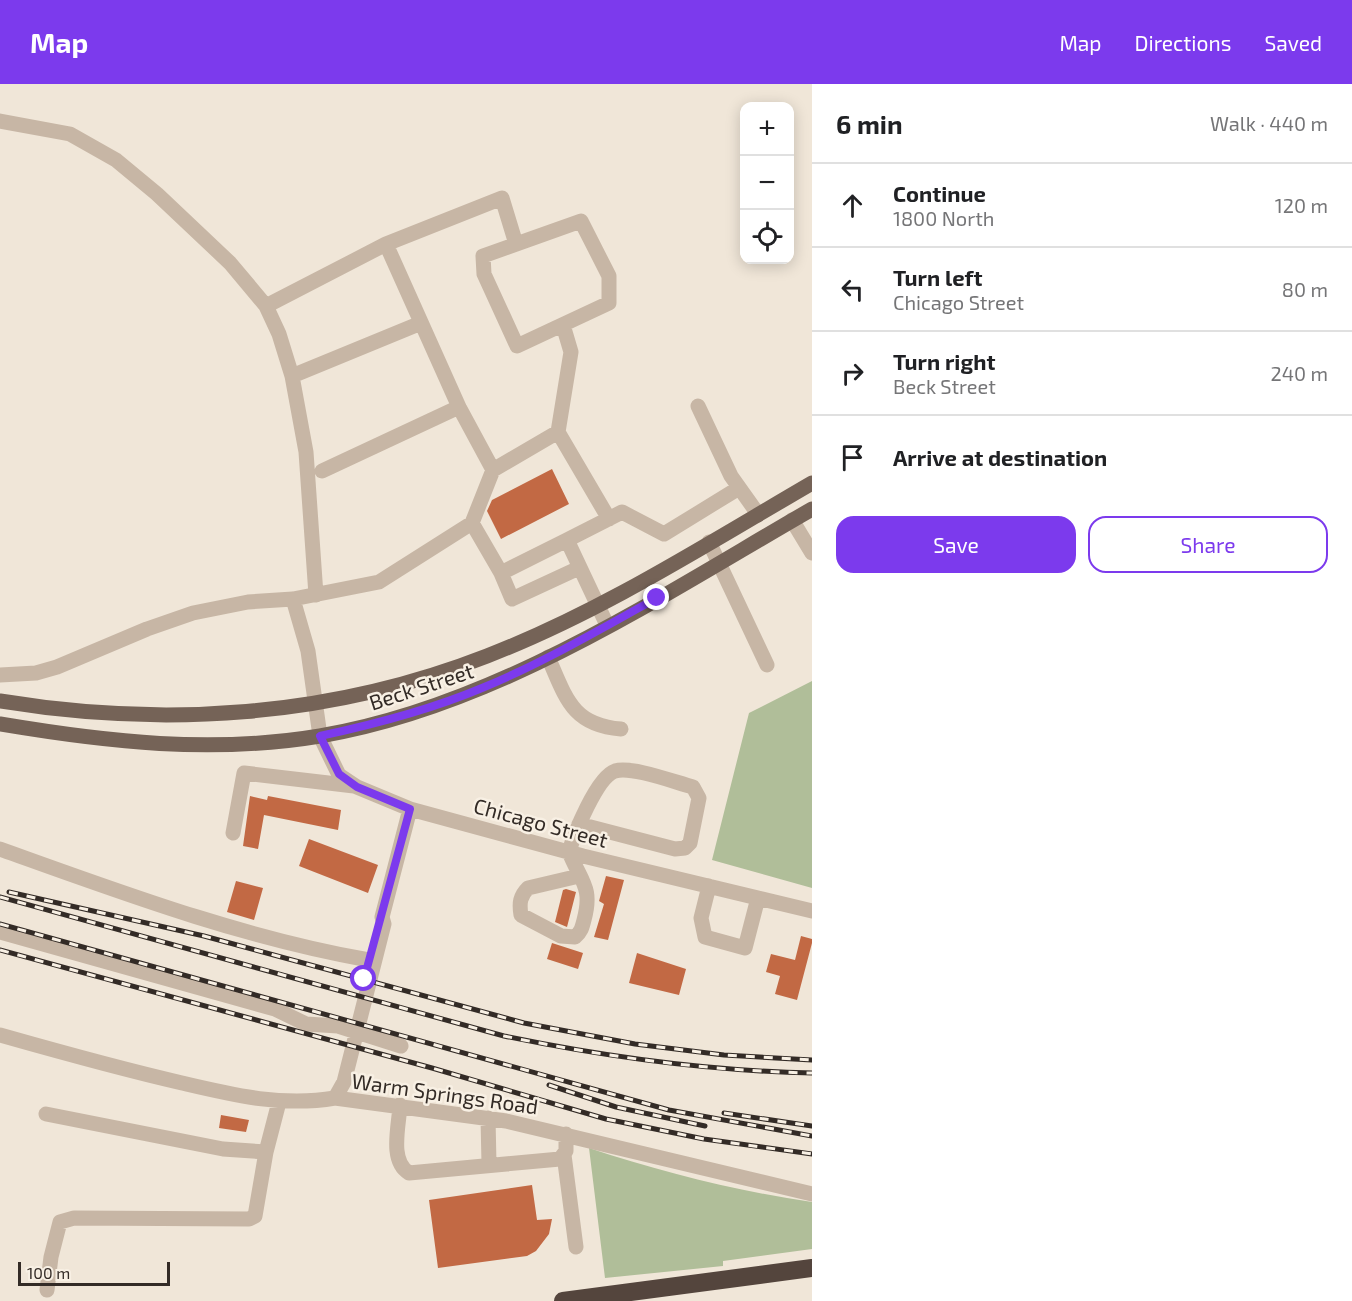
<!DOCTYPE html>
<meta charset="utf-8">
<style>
body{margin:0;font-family:"Exo 2",sans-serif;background:#f6f6f6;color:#202124}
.controls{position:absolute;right:18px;top:18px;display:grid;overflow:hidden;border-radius:12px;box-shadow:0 3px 15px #0003}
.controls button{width:54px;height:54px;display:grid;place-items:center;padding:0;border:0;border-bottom:2px solid #e0e0e0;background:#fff;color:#202124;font:30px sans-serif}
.scale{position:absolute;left:18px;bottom:15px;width:152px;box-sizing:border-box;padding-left:6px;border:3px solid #332b26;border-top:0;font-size:16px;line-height:21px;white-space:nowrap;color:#332b26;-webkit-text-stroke:4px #f8f0e4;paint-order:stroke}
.stop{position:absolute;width:18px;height:18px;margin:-14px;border:4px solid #7c3aed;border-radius:50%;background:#fff}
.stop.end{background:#7c3aed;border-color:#fff;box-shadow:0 2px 6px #0008}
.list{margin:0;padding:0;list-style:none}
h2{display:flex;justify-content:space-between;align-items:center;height:78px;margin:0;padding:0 24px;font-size:26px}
h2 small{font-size:20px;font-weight:400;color:#757577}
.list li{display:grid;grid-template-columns:39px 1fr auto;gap:18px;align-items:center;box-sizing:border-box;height:84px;padding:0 24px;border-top:2px solid #e0e0e0}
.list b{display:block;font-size:22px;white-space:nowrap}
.list p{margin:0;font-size:20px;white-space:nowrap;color:#757577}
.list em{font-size:20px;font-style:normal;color:#757577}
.actions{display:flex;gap:12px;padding:18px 24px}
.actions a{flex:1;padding:14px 0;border:2px solid #7c3aed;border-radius:18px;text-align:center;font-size:21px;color:#7c3aed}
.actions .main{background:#7c3aed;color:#fff}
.icon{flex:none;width:33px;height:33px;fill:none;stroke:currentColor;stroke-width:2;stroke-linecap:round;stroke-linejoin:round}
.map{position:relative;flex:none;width:812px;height:1217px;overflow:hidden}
header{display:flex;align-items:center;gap:36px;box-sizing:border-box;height:84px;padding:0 30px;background:#7c3aed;color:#fff}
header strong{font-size:28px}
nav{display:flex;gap:33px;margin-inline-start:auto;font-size:21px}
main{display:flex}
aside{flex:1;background:#fff}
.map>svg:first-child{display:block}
.green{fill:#b0be99}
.building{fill:#c26944}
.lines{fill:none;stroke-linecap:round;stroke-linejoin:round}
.minor{stroke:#c7b6a5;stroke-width:15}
.major{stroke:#756357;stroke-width:15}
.highway{stroke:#54453d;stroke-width:18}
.rail-casing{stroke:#332b26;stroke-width:5}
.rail{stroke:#f8f0e4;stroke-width:3;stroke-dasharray:9;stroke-linecap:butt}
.route{stroke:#7c3aed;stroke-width:8}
.labels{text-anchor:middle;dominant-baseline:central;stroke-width:5;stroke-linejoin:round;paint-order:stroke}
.street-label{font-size:21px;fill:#332b26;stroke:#f8f0e4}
</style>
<header>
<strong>Map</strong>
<nav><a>Map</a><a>Directions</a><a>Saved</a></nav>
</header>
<main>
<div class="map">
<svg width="812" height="1217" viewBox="0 0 812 1217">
<rect width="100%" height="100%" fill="#f0e6d8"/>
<path class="green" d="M812,597V804L712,776L749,629Z
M589,1064C661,1088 737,1107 812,1118V1165L723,1177V1182L605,1194Z"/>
<path class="building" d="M552,385L569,420L501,455L487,427L492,416Z
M250,712L267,716L268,712L341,726L338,746L264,731L258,765L243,762Z
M309,755L378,781L368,809L299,782Z
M606,792L624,796L608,856L594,853L604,820L599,817Z
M236,797L263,804L254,836L227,828Z
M566,805L576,808L567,843L555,838L563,806Z
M801,852L812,855V859L797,916L775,910L780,892L766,888L771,870L795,876Z
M552,859L583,869L578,885L547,875Z
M637,869L686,885L679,911L629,899Z
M221,1031L249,1036L246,1048L219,1044Z
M532,1101L537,1136L552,1135L549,1150L536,1167L527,1172L438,1184L429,1116Z"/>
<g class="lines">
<path class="minor" d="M0,37L70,50L116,76L157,110L230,179L266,222L279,250L292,292L306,368L316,511
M581,137L609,192V219L517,262L484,190L483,172Z
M386,160L502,114L516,160
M266,222L386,160L459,323L493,386
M563,241L571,268L558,348L609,435
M292,292L421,239
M698,322L731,392L758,430
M322,387L459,323
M792,436L812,469
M472,439L493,386L558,348
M709,458L767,581
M501,489L567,456
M293,515L308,567L320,652L339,691L357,703L410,725L583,772L812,827
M607,541L567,456L622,428L664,450L739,404
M548,573C566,614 572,641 621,645
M0,591L36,589L57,583L147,545L193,529L248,518L293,515L379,498L472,439L501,489L512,515L579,484
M233,749L244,689L354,702
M0,765C120,808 243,854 369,876
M579,792L528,804C520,812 519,819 521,831L561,852L575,853C581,848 582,844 584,836C593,803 581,798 569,768C574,750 597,693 615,687C632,682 674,698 693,703L699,714L690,759L685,764L675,765L579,740
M709,802L701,834L705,853L745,864L758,814
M0,848L275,925L306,940L338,942L401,962
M0,951C60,968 121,985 182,999C233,1011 282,1023 335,1014L506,1037L812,1110
M335,1014L344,998L384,840L382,833L410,725
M400,1021C399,1042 389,1077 409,1089L560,1075L566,1067V1050
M46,1030L223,1065L266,1068L279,1018
M488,1034L489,1080
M564,1071L576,1163
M47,1206L51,1173L60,1138L74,1134L249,1135L255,1132L266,1068"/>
<path class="major" d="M0,617C164,644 331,633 487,572C601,528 707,460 812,399
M0,640C107,658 212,670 320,652C497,622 659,513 812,425"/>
<path class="highway" d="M563,1217L812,1184"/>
<g class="rail-casing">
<path id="rail" d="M9,808L204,852L524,939L635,960L724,971L812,976
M0,813L504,952C606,973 708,987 812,989
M0,840L669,1026L812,1052
M0,866L432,984L606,1035L704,1055L812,1070
M549,1001L616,1023L705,1042
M724,1029L812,1042"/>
</g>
<use href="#rail" class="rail"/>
</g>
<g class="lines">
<path class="route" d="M364,895L410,725L357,703L339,690L320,652C376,640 430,626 482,604C543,579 600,545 657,514"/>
</g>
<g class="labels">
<g class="street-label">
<text transform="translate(421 602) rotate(-18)">Beck Street</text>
<text transform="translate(541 738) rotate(15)">Chicago Street</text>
<text transform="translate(445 1009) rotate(8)">Warm Springs Road</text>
</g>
</g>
</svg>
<div class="controls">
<button>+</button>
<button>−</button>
<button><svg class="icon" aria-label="locate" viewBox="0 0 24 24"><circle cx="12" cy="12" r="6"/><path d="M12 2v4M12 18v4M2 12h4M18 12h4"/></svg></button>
</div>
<div class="scale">100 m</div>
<div class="stop" style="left:364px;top:895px"></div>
<div class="stop end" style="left:657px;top:514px"></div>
</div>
<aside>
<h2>6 min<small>Walk · 440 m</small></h2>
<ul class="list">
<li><svg class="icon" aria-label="ahead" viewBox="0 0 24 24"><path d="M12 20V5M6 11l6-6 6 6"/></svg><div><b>Continue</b><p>1800 North</p></div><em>120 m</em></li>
<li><svg class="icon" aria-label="left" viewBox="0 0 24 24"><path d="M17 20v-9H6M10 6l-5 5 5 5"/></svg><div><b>Turn left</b><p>Chicago Street</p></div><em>80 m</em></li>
<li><svg class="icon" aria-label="right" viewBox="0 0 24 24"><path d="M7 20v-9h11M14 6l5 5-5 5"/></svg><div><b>Turn right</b><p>Beck Street</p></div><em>240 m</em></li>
<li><svg class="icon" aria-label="arrive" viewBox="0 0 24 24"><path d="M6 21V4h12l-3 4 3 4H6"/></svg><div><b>Arrive at destination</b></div></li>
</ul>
<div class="actions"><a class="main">Save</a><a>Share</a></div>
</aside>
</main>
